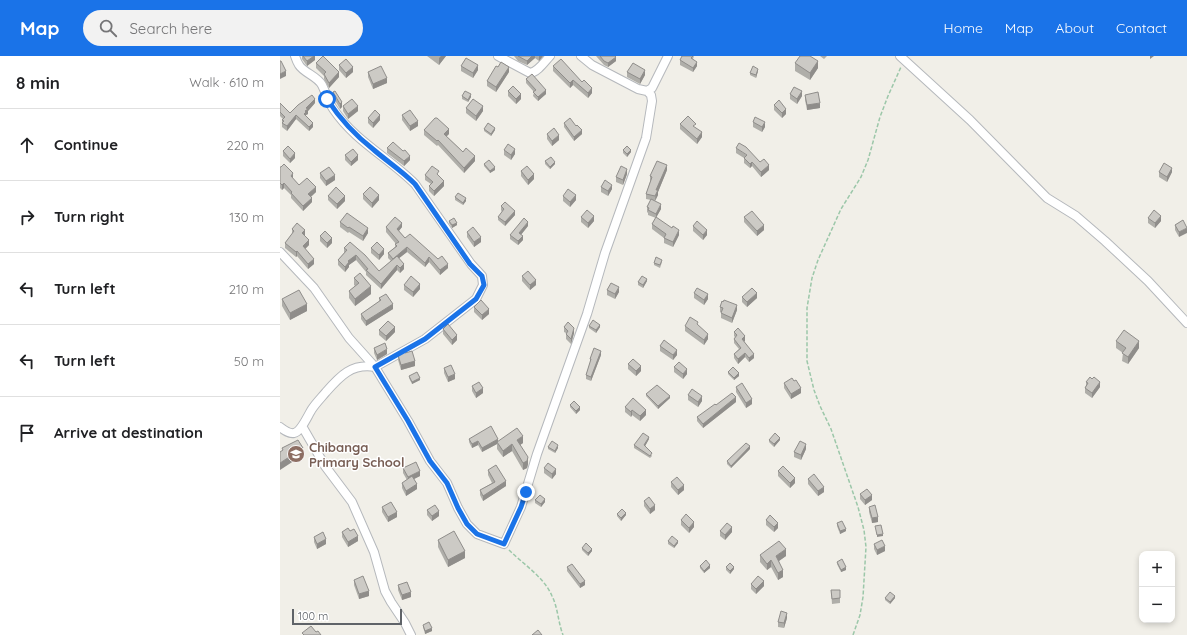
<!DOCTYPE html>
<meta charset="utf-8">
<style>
body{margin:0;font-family:Quicksand,sans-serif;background:#f2f2f2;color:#202124}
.controls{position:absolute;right:12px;bottom:12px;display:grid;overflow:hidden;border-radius:8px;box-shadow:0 2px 6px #0003}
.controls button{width:36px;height:36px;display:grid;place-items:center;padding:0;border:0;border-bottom:1px solid #e0e0e0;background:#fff;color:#202124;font:20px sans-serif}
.scale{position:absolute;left:12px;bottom:10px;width:110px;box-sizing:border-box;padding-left:4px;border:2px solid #5f6368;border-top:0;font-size:11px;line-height:14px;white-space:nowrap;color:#5f6368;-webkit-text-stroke:3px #fff;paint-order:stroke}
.stop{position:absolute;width:12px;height:12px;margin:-9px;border:3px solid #1a73e8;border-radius:50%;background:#fff}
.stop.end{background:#1a73e8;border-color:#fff;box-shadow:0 1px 4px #0008}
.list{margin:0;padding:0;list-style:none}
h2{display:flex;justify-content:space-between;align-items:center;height:52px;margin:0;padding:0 16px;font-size:17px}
h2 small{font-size:13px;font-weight:400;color:#757577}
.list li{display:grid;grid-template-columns:26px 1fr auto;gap:12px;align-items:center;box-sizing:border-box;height:72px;padding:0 16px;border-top:1px solid #e0e0e0}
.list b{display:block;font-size:15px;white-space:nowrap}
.list em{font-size:13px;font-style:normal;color:#757577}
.icon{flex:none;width:22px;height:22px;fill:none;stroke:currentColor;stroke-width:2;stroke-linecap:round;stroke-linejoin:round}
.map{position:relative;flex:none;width:907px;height:579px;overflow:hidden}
header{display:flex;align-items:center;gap:24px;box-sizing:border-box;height:56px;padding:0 20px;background:#1a73e8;color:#fff}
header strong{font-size:19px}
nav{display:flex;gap:22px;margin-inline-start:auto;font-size:14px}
.search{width:280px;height:36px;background:#f2f2f2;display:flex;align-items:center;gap:10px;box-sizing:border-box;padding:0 14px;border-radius:22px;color:#757577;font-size:15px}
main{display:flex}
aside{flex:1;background:#fff}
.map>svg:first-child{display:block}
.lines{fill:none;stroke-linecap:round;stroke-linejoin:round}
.minor-casing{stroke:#b5b8bc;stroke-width:10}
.path{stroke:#9cc7a9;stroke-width:1.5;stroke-dasharray:4 2;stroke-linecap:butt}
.minor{stroke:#fff;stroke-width:8}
.wall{fill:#afaea9}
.shaded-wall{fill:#8f8d8a}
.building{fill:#cccac5;stroke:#8f8d8a}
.route{stroke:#1a73e8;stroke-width:5}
.labels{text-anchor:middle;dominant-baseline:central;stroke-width:3;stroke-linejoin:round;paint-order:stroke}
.education-label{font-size:13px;font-weight:bold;fill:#785e54;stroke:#fff;text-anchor:start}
</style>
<header>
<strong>Map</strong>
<div class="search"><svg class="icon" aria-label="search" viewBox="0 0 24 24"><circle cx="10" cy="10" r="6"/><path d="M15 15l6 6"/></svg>Search here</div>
<nav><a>Home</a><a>Map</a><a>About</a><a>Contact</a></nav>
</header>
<main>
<aside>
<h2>8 min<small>Walk · 610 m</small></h2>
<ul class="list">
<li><svg class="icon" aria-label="ahead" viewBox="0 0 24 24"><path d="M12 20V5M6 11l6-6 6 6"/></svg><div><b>Continue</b></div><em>220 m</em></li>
<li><svg class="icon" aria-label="right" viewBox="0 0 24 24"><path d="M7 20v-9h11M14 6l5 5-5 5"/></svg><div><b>Turn right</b></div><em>130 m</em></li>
<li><svg class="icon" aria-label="left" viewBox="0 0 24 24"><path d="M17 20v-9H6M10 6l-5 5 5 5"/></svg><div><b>Turn left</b></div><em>210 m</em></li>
<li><svg class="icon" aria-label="left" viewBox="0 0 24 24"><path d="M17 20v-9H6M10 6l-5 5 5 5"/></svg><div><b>Turn left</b></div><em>50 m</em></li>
<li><svg class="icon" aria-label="arrive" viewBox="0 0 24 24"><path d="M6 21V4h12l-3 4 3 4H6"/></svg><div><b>Arrive at destination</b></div></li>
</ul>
</aside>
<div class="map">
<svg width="907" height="579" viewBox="0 0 907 579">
<rect width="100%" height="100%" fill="#f1efe8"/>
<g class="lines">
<g class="minor-casing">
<path id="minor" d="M218,0L250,17C258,16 265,5 270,0
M620,0L690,64L767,142L796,160L825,185L868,225L907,267
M367,35L372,32L388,0
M0,196L34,232L69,282L95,311L128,365L150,405L167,427L178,452L187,468L197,478L224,488L241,451L257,398L307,258L325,197L366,82L372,45L371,39L367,35L358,33L312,9L301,0
M22,370L45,410L72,446L94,496L105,535L111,546L125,567L131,579
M0,371C4,374 9,378 14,377C21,376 28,359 32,353C36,347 41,342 46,336C60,320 72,307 95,311L145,283L196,243L203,229L202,220L191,208L135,128C109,102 75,85 54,54C48,46 46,37 42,29C37,20 24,17 19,9C17,6 16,3 15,0"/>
</g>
<path class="path" d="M229,494C243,508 264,521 272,540C278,552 278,566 283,579
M573,579L580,559L583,541L586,491L584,474L578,451L551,373L540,350L534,334L527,305V252L532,222L538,204L561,153L581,121L588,104L600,61L608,40L621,11"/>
<use href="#minor" class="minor"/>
</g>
<path class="wall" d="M22,0H35V4L27,10L22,3Z
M147,0H166L159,9Z
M234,0H263L259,5L255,2L247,9L238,5Z
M316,0H335L336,5L328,11L324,9Z
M414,0L413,3L417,10L413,16L400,9V4Z
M540,0H547L544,3Z
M36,7L59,21L49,32L44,23V20L36,12Z
M515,7L538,12L530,24L515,15Z
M59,9L73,16L66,22L59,14Z
M181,10L198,14L193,22L181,15Z
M273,10L312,37L308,42L293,29L290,32L273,15Z
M478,15L476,22L470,19V17Z
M88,16L107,27L93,33L88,21Z
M229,16L216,36L207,30V25Z
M347,16L365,19L360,28L347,21Z
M246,23L266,38L258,45L253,40L254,36L246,27Z
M228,35L241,43L236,48L228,40Z
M53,36L62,51L60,53L53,41Z
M510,38L522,40L517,48L510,43Z
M525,39L540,52L527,54L525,44Z
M182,40L191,41L188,46L182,43Z
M0,47L10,57L35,47L28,55V58L26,59V60L33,71L29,75L16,63L7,75L2,71V64L3,63L0,60Z
M494,49L506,58L502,62L494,54Z
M63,50L78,55L68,63L63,55Z
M186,52L203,55L196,65L186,57Z
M122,59L138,70L130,75L122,64Z
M88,62L100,64L93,72L88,67Z
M473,66L485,71L482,76L473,71Z
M284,67L296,70L302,78L294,85L284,71Z
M400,68L416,72L422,81L417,88L400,73Z
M204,73L215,74L211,80L204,75Z
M144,74L169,78L166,80L183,96L195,105L184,117L158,89L157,90L144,79Z
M267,78L279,84L272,90L267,83Z
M107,92L130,104L124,110L107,97Z
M456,92L489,114L481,121L472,110L470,112L464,107V102L456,97Z
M224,94L235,98L231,104L224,99Z
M343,94L351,96L347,101L343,97Z
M3,95L15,102L10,107L3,100Z
M65,99L78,104L71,110L65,104Z
M265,105L275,108L270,113L265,108Z
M204,108L215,114L210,117L204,110Z
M0,111L13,122V123L19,129L36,136L31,141L32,146L23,155L11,142V139L4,132L2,134L0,132Z
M387,114L378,136V139L375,145L381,153L376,161L399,179L393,191L384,187V182L372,173V168L376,162L368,159V157L367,156V151L371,144L366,143V138L370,126V120Z
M241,115L254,123L248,129L241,120Z
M879,116H892L887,126L879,121Z
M40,117L55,124L46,130L40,122Z
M347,118L343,129L336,126V121Z
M145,119L159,120L164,130L154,140L149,135V130L151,128L145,124Z
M321,131L332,133L328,140L321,136Z
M83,138L99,144L92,152L83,143Z
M48,140L65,145L57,153L48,144Z
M283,140L296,144L290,151L283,145Z
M175,141L186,145L183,149L175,144Z
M221,150L235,159L225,170L218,164V161L222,156L221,154Z
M301,161L314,165L308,172L301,166Z
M464,161L484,174L477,180L464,166Z
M868,162L881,165L875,172L868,167Z
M903,164L899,181L895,174V169Z
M169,165L177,169L172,172L169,167Z
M60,166L88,177L83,185L69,176L68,177L60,171Z
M248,170L241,179L243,184L238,189L230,183V179Z
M413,170L427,179L423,184L413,175Z
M106,171H122L119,175L125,182L168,212L160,219L149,206L145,211L127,196L119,202L124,213L120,217L117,214L101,233L86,219V216L76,204L69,209V211L65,216L58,209V204L64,197V192L70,186L99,215L111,205L108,202V197L115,191V188H116L106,176Z
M12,173L25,179V180L29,189L25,193L34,208L28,213L17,200L16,201L5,192V187L12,178Z
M187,176L201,186L194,191L187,181Z
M40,180L52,187L47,192L40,185Z
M91,192L104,198L99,204L91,197Z
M382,206L380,212L374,209V207Z
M242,220L256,229L250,234L242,225Z
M74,222L91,238L75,250L69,242V235L75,230L74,229Z
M367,225L363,232L358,229V226Z
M124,229L140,233L133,241L124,234Z
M327,234L339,236L335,243L327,239Z
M414,237L428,243L424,249L414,242Z
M462,241L477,242L467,251L462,246Z
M99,242L113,253L86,270L81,263V258L99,246Z
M2,243L27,255L10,264L2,250Z
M443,246L457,254L452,267L441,262V256H440V251Z
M194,251L209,258L202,264L194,256Z
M418,269L428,283L424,289L405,275V270Z
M309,270L320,271L316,277L309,272Z
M284,271L294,277L291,288L286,283V277L284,276Z
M163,273L177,284L172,289L163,278Z
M99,274L115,276L106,285L99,279Z
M454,276L465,285H464L474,302L469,306L465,301L458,308L454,302V298L459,293L454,287V283L455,281L454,280Z
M836,285L859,292L848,308L842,305L843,297L836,292Z
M380,290L397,299L393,304L380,295Z
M94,292L107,298L97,304L94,297Z
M125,297L135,310L121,314L118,304V299Z
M321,299L311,325L306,323V319L310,307V303Z
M348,308L361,315L356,320L348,313Z
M394,311L407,318L403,323L394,316Z
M164,312L175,323L168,326L164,317Z
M448,316L459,320L454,324L448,318Z
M129,320L140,324L132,328L129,322Z
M806,326L820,331L812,342L805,337V332L806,329Z
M504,327L521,337L511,343L504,332Z
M192,330L203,337L196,342L192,335Z
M456,331L472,348L466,352L456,336Z
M366,338L390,342L378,353L366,340Z
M408,339L422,345L418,351L408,344Z
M456,346L423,372L417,365V361L436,349Z
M290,349L300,354L296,358L290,351Z
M345,351L366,359L360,365L352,359L351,361L345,356Z
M189,383L243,387L240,389L248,408L247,412L243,414L232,395L223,401L217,393V388L202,396L198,389L192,392L189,386Z
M369,383L365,390L372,400L370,402L354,392V389Z
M489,384H500L494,391L489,386Z
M268,391L278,392L275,397L268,393Z
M470,393L451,412L447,408V405Z
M526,393L521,404L514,401V396Z
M123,412L140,420L134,423L137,433L126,440L122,432V427L127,424L123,417Z
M264,412L276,418L272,423L264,417Z
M208,414L226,430L203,445L200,439V434L212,427L208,419Z
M498,415L515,427L510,432L498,420Z
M528,423L544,436L538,440L528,428Z
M391,426L404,434L398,439L391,431Z
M580,438L592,444L585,449L580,443Z
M255,444L265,446L261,451L255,447Z
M364,445L375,454L370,458L364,450Z
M102,451L117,461L108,466L102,456Z
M589,451L598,466L592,467L589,456Z
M147,454L159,460L152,465L147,459Z
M337,458L346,459L341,465L337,460Z
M401,464L414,471L409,477L401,469Z
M486,464L498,472L494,476L486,469Z
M557,467L566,475L560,478L557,470Z
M440,475L452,476L445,484L440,480Z
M62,476L78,485L68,491L62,481Z
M34,481L46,488L37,493L34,486Z
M158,484L185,502L168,511L158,491Z
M388,485L398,487L394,492L388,488Z
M594,488L605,495L597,499L594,493Z
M302,492L312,495L308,500L302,494Z
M480,499L506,500L499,505L503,521L498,524L491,511L487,514L480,506Z
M557,506L566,514L561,516L557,508Z
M420,510L430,512L424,517L420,512Z
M287,511L305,529L300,532L287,515Z
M446,511L454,513L450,518L446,514Z
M74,524L89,540L79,543L74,529Z
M471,528L484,530L476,538L471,533Z
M118,529L131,541L122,544L118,534Z
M551,534H560V547L552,548Z
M605,542H615L610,548L605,544Z
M507,562L504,572L498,571V566Z
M143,569L152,575L145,578L143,571Z"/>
<path class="shaded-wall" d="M34,0H35V4L27,10V5Z
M161,0H166L159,9V2Z
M252,0H255V2L247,9V5Z
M259,0H263L259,5Z
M870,0H874L870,3Z
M336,1V5L328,11V7Z
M538,5V12L530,24V17Z
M417,6V10L413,16V12Z
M198,9V14L193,22V17Z
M73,11V16L66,22V17Z
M229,11V16L216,36V31Z
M478,13V15L476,22V19Z
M365,14V19L360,28V23Z
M6,15V20L0,23V18Z
M59,16V21L49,32V27Z
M107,22V27L93,33V28Z
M293,24V29L290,32V27Z
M312,32V37L308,42V37Z
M266,34V38L258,45V41Z
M522,35V40L517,48V43Z
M191,38V41L188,46V44Z
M241,38V43L236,48V43Z
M35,43V47L28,55V58L26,59V61L24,63L25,55L26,52Z
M62,46V51L60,53V48Z
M540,47V52L527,54V49Z
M78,50V55L68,63V58Z
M203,50V55L196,65V60Z
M506,53V58L502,62V57Z
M16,59V63L7,75V70Z
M100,59V64L93,72V67Z
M138,65V70L130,75V70Z
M485,66V71L482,76V71Z
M33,67V71L29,75V71Z
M215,72V74L211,80V78Z
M169,73V78L164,83V78Z
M302,74V78L294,85V81Z
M422,76V81L417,88V83Z
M279,79V84L272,90V85Z
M235,93V98L231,104V99Z
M351,94V96L347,101V98Z
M15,97V102L10,107V103Z
M78,99V104L71,110V106Z
M130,100V104L124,110V105Z
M195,100V105L184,117V112Z
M275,106V108L270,113V111Z
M472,106V110L470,112V108Z
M387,109V114L378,136V139L375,145L376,134Z
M489,109V114L481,121V116Z
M215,111V114L210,117V115Z
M892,112V116L887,126V121Z
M347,113V118L343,129V124Z
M13,117V122L11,125V120Z
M254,118V123L248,129V124Z
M55,119V124L46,130V125Z
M164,125V130L154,140V135Z
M4,127V132L2,134V129Z
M332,129V133L328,140V135Z
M36,131V136L28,143V138Z
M99,139V144L92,152V147Z
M296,139V144L290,151V146Z
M65,140V145L57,153V148Z
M32,142V146L23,155V150Z
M186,142V145L183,149V147Z
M381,148V153L376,162V158Z
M235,155V159L225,170V166Z
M314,160V165L308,172V167Z
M881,160V165L875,172V167Z
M248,166V170L239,181V177Z
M122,167V171L117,177V173Z
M177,167V169L172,172V169Z
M484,169V174L477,180V175Z
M88,172V177L83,185V180Z
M907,172V177L899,181V176Z
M25,174V179L22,182V177Z
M399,174V179L393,191V186Z
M427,174V179L423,184V179Z
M243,180V184L238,189V185Z
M201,181V186L194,191V186Z
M52,182V187L47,192V187Z
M29,184V189L23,195V190Z
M127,191V196L113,207V203Z
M104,193V198L99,204V199Z
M17,195V200L16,201V196Z
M76,199V204L69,209V211L65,216V211L68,205Z
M149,201V206L145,211V207Z
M34,203V208L28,213V208Z
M124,208V213L120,217V212Z
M168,208V212L160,219V214Z
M117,209V214L101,233V228Z
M367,223V225L363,232V229Z
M256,224V229L250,234V229Z
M140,228V233L133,241V236Z
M91,230V238L75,250V243Z
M339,231V236L335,243V238Z
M477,237V242L467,251V246Z
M428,238V243L424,249V244Z
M27,248V255L10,264V257Z
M113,248V253L86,270V265Z
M457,249V254L452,267V262Z
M209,253V258L202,264V259Z
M320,269V271L316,277V274Z
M115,271V276L106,285V280Z
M294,272V277L291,288V283Z
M428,278V283L424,289V284Z
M177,279V284L172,289V284Z
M465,280V285L462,287V283Z
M859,285V292L848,308V301Z
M107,293V298L97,304V299Z
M397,294V299L393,304V299Z
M321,295V299L311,325V321Z
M465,297V301L458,308V303Z
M474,298V302L469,306V302Z
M135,305V310L121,314V309Z
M361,310V315L356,320V315Z
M407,313V318L403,323V318Z
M459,317V320L454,324V322Z
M175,318V323L168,326V321Z
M140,322V324L132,328V326Z
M820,326V331L812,342V337Z
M203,332V337L196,342V337Z
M521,332V337L511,343V338Z
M390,340V342L378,353V350Z
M422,340V345L418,351V346Z
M456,341V346L423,372V368Z
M472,343V348L466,352V347Z
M300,351V354L296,358V355Z
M352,354V359L351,361V356Z
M366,354V359L360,365V360Z
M243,380V387L237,391V384Z
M369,381V383L364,392V389Z
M500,382V384L494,391V388Z
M218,383V387L217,386V388L202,396V392Z
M198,385V389L192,392V388Z
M232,388V395L223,401V395Z
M526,388V393L521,404V399Z
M278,389V392L275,397V395Z
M470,390V393L451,412V410Z
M23,392V399L0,414V407Z
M248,401V408L247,412L243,414V407Z
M276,413V418L272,423V418Z
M140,415V420L128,426V421Z
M515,422V427L510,432V427Z
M226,425V430L203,445V440Z
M137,428V433L126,440V435Z
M404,429V434L398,439V434Z
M544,431V436L538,440V435Z
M592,439V444L585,449V444Z
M265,443V446L261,451V448Z
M375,449V454L370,458V453Z
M159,455V460L152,465V460Z
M117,456V461L108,466V461Z
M346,457V459L341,465V462Z
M598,461V466L592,467V462Z
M414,466V471L409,477V472Z
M498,467V472L494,476V471Z
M452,471V476L445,484V479Z
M566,473V475L560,478V475Z
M603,478V480L597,481V479Z
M78,480V485L68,491V486Z
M46,483V488L37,493V488Z
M398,485V487L394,492V490Z
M605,490V495L597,499V494Z
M312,493V495L308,500V497Z
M506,493V500L496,507V500Z
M185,495V502L168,511V504Z
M491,504V511L487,514V508Z
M430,509V512L424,517V515Z
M454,511V513L450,518V515Z
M566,511V514L561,516V514Z
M503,514V521L498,524V517Z
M305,525V529L300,532V528Z
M484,525V530L476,538V533Z
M89,535V540L79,543V538Z
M131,536V541L122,544V539Z
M615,540V542L610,548V546Z
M507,557V562L504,572V567Z
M152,572V575L145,578V575Z"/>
<path class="building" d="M23,0H34L27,5Z
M43,0L59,16L49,27L44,18L46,16L36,7Z
M238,0H252L247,5Z
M320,0H335L336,1L328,7L324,5Z
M402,0H413L411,2L417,6L413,12L400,4Z
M520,0H530L538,5L530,17L515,7Z
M186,2L198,9L193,17L181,10Z
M66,3L73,11L66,17L59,9Z
M281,3L302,26L304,24L312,32L308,37L293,24L290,27L273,10Z
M0,5H1L6,15L0,18Z
M221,6L229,11L216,31L207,25L216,10L218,11Z
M353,7L365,14L360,23L347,16Z
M101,10L107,22L93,28L88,16Z
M473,10L478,13L476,19L470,17Z
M252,18L266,34L258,41L253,36L256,34L246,23Z
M233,30L241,38L236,43L228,35Z
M514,31L522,35L517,43L510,38Z
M55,35L62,46L60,48L53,36Z
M185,35L191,38L188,44L182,40Z
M538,36L540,47L527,49L525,39Z
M32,39L35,43L26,52L28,53L25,55L26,56L24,58L33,67L29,71L16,59L7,70L2,67L4,65L2,64L5,61L0,56V47L10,57L18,49Z
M72,43L78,50L68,58L63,50Z
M193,43L203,50L196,60L186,52Z
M499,44L506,53L502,57L494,49Z
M95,54L100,59L93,67L88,62Z
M130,54L138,65L130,70L122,59Z
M408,60L416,68L413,70L422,76L417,83L400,68Z
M475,61L485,66L482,71L473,66Z
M155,62H157L169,73L164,78L183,96L186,92L195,100L184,112L158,84L157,85L144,74Z
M290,62L296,70L297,69L302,74L294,81L284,67Z
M208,67L215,72L211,78L204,73Z
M274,72L279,79L272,85L267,78Z
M113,86L123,95L125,94L130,100L124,105L107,92Z
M459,87L466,91L480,106L484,103L489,109L481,116L472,106L470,108L464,102L467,99L456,92Z
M228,88L235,93L231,99L224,94Z
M8,90L15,97L10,103L3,95Z
M347,90L351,94L347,98L343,94Z
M73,93L78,99L71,106L65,99Z
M271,101L275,106L270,111L265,105Z
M209,104L215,111L210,115L204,108Z
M377,105L387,109L376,134H378L375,140L366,138L372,121L370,120Z
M884,107L892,112L887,121L879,116Z
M4,108L13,117L11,120L19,129L27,122L36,131L28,138L32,142L23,150L11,137L12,136L4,127L2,129L0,127V111H1Z
M152,110L159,115L157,118L164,125L154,135L149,130L153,126L145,119Z
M247,110L254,118L248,124L241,115Z
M341,110L347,113L343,124L336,121Z
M49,111L55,119L46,125L40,117Z
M325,124L332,129L328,135L321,131Z
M56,131L65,140L57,148L48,140Z
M90,131L99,139L92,147L83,138Z
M288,133L296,139L290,146L283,140Z
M178,137L186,142L183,147L175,141Z
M371,143L381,148L376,158L368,154L369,152L367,151Z
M225,146L235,155L225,166L218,161L224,153L221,150Z
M307,154L314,160L308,167L301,161Z
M874,154L881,160L875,167L868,162Z
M472,155L484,169L477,175L464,161Z
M67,157L88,172L83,180L69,171L68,172L60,166Z
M115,161L122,167L117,173L125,182L130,178L158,203L162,200L168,208L160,214L149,201L145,207L127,191L113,203L108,197L117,190L115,188L119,186L106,171Z
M376,161L392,172L393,170L399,174L393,186L384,182L386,178L372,168Z
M174,162L177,167L172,169L169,165Z
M244,162L248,166L239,177L243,180L238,185L230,179Z
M903,164L907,172L899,176L895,169Z
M417,165L427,174L423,179L413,170Z
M17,167L25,174L22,177L29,184L23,190L34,203L28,208L17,195L16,196L5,187L14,175L12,173Z
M193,171L201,181L194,186L187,176Z
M45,175L52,182L47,187L40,180Z
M70,186L85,199L99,215L117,200L124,208L120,212L117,209L101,228L86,214L88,213L76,199L68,205L69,206L65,211L58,204L67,194L64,192Z
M97,186L104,193L99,199L91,192Z
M376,201L382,204L380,209L374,207Z
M248,215L256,224L250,229L242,220Z
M80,217L91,230L75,243L69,235L79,227L74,222Z
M131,220L140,228L133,236L124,229Z
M362,220L367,223L363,229L358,226Z
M331,227L339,231L335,238L327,234Z
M417,232L428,238L424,244L414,237Z
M472,232L477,237L467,246L462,241Z
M19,234L27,248L10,257L2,243Z
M106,238L113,248L86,265L81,258L101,244L99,242Z
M201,244L209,253L202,259L194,251Z
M444,244L457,249L452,262L441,257L443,252L440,251L442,245L443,246Z
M410,261L418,266L417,268L428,278L424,284L405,270Z
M313,264L320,269L316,274L309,270Z
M108,265L115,271L106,280L99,274Z
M288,266L294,272L291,283L286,278L288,275L284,271Z
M168,268L177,279L172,284L163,273Z
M458,272L465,280L462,283L474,298L469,302L465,297L458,303L454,298L461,292L454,283L457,279L454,276Z
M844,274L859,285L848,301L842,297L846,292L836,285Z
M384,284L397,294L393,299L380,290Z
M105,287L107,293L97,299L94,292Z
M314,292L321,295L311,321L306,319L311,303H310Z
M132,295L135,305L121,309L118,299L124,296L125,297Z
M353,303L361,310L356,315L348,308Z
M399,306L407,313L403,318L394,311Z
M171,309L175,318L168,321L164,312Z
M453,311L459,317L454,322L448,316Z
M137,316L140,322L132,326L129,320Z
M810,321L812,323L814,321L820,326L812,337L805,332L808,327L806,326Z
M512,322L514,325L516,324L521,332L511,338L504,327Z
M199,326L203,332L196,337L192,330Z
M462,327L472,343L466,347L456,331Z
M377,329L390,340L378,350L366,338Z
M412,333L422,340L418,346L408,339Z
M452,337L456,341L423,368L417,361L435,348L436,349Z
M353,342L366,354L360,360L352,354L351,356L345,351Z
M294,345L300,351L296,355L290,349Z
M211,370L218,383L202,392L198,385L192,388L189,383Z
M237,372L243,380L237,384L248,401L247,405L243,407L232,388L223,395L217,386Z
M363,377L369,381L364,389L372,397L370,400L354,389Z
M495,377L500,382L494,388L489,384Z
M18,384L23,392L0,407V396L3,394L2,392Z
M272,385L278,389L275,395L268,391Z
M520,385L526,388L521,399L514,396Z
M466,387L470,390L451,410L447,405Z
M136,406L140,415L128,421L123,412Z
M268,407L276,413L272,418L264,412Z
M216,409L226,425L203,440L200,434L215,426L208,414Z
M503,410L515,422L510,427L498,415Z
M534,418L544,431L538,435L528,423Z
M132,420L137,428L126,435L122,427Z
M397,421L404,429L398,434L391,426Z
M587,433L592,439L585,444L580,438Z
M260,439L265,443L261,448L255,444Z
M369,441L375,449L370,453L364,445Z
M111,446L117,456L108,461L102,451Z
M155,449L159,455L152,460L147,454Z
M595,449L598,461L592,462L589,451Z
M342,453L346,457L341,462L337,458Z
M406,458L414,466L409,472L401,464Z
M490,459L498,467L494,471L486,464Z
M562,465L566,473L560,475L557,467Z
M447,467L452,471L445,479L440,475Z
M601,469L603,478L597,479L595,470Z
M68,472L70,475L74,473L78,480L68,486L62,476Z
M174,475L185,495L168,504L158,484Z
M43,476L46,483L37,488L34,481Z
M392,480L398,485L394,490L388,485Z
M602,484L605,490L597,494L594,488Z
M499,485L506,493L496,500L503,514L498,517L491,504L487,508L480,499Z
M306,487L312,493L308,497L302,492Z
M562,503L566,511L561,514L557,506Z
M426,504L430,509L424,515L420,510Z
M450,507L454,511L450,515L446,511Z
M292,508L305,525L300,528L287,511Z
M83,520L89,535L79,538L74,524Z
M478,520L484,525L476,533L471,528Z
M127,526L131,536L122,539L118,529Z
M551,534H560V542L552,543Z
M610,536L615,540L610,546L605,542Z
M501,555L507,557L504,567L498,566Z
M149,566L152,572L145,575L143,569Z
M31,570L36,576L38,575L41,579H24L22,577Z
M258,574L262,579H252Z"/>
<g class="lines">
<path class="route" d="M47,43C60,63 76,80 94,94C108,106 122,115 135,128L190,208L202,220L204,229L196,243L145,283L95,311L128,365L150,405L167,427L178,452L187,468L197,478L224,488L241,451L246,436"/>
</g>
<defs>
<g id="school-disc" transform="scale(0.9)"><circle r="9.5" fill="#8d6e63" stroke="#fff"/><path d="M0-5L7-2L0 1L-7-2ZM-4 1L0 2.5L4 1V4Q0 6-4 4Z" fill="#fff"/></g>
</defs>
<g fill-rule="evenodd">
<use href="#school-disc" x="16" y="398"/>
</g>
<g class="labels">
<g class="education-label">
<text x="29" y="391">Chibanga<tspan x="29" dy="15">Primary School</tspan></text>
</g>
</g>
</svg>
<div class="controls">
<button>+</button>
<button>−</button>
</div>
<div class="scale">100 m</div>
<div class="stop" style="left:47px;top:43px"></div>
<div class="stop end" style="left:246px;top:436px"></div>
</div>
</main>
